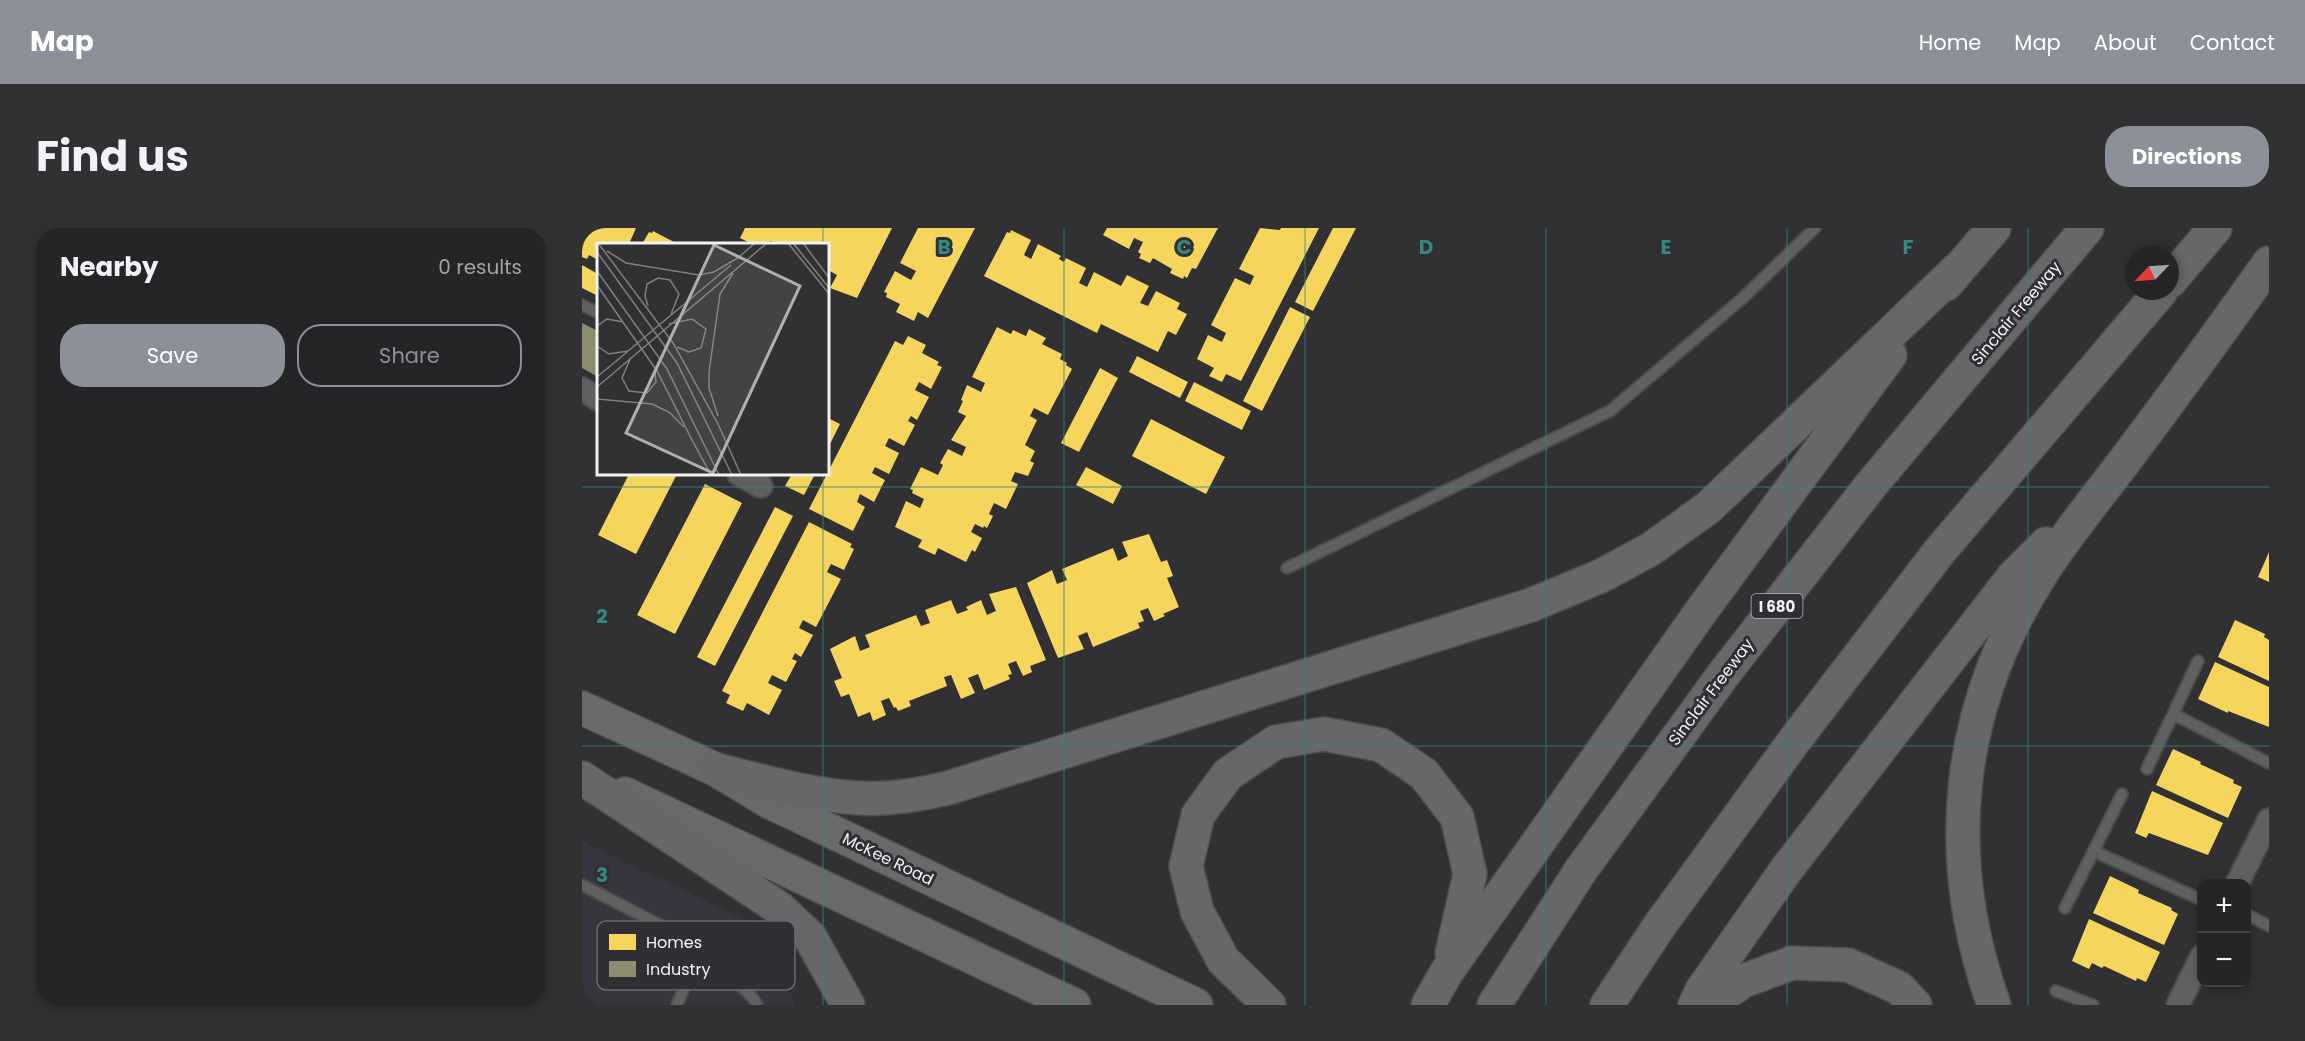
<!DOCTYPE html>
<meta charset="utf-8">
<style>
body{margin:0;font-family:Poppins,sans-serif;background:#313032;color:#f1f3f6}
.controls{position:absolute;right:18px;bottom:18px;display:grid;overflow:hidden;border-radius:12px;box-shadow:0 3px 9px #0003}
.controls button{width:54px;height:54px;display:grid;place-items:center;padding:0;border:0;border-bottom:2px solid #424143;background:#252426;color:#f1f3f6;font:30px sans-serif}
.compass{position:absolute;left:1543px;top:18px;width:54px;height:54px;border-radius:50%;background:#252426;box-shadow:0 3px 9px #0003;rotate:245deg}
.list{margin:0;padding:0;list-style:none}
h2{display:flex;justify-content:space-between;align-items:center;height:78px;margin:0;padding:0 24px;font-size:26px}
h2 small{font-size:20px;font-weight:400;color:#a3a4a7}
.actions{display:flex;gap:12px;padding:18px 24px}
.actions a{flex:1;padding:14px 0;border:2px solid #8c9099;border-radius:24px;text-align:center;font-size:21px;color:#8c9099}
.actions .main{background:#8c9099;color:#fff}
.map{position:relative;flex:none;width:1687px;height:777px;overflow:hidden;border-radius:24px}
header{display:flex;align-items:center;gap:36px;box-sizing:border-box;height:84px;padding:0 30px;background:#8c9099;color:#fff}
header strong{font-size:28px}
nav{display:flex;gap:33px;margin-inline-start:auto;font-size:21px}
.intro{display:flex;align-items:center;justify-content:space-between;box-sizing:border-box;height:144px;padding:0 36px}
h1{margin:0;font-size:42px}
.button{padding:15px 27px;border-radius:24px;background:#8c9099;color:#fff;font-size:21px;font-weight:700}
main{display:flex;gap:36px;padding:0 36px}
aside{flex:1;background:#252426;border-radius:24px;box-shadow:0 3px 9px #0003}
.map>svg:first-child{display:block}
.built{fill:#38353f}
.homes{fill:#f6d55c}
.industry{fill:#8c8c6e}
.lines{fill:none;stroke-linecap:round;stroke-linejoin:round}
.lane-casing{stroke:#4c4c4d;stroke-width:14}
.street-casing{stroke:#4c4c4d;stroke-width:26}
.primary-casing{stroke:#4c4c4d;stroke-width:36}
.highway-casing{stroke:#4c4c4d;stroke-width:36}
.lane{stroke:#616061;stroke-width:10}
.street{stroke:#616061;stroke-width:22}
.primary{stroke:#69696a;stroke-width:33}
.highway{stroke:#676668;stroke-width:33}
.grid{fill:none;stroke:#318982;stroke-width:1.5;stroke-opacity:0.55}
.labels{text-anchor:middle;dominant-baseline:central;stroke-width:6;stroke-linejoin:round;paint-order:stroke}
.shield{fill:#312f34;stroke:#b9b8bb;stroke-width:1.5}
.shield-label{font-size:15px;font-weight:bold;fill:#f3f2f5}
.street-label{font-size:16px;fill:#f3f2f5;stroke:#312f34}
.inset-road{fill:none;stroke:#7f7e81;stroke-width:1.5}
.view{fill:#afaeb1;fill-opacity:0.15;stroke:#afaeb1;stroke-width:3}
.inset-edge{fill:none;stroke:#f3f2f5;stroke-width:3}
.key{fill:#312f34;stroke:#6b6a6e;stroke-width:1.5}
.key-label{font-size:16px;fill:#f3f2f5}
.grid-label{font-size:20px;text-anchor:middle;font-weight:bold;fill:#318982;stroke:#312f34;stroke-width:6;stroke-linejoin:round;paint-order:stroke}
</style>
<header>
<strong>Map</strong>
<nav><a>Home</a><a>Map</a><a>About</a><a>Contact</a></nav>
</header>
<div class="intro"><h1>Find us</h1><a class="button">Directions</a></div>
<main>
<aside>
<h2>Nearby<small>0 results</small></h2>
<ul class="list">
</ul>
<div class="actions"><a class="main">Save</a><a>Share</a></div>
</aside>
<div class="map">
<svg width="1687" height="777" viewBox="0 0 1687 777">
<rect width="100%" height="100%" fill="#313033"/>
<path class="built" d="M0,613L175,698L206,752L213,777H0Z"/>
<path class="homes" d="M0,0H54L47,16H16V32L7,27L5,31L0,29Z
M163,0H310L275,70L248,60L255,47L246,42V16H196L188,13L186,16H170L158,10Z
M336,0H393L346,90L336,84L332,93L314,84L318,76L304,69L305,65L302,64L313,43L329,52L334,43L318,35Z
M525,0H636L614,41L610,40L605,50L602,48L601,51L588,45L590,41L571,30L568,35L557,30L559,26L556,24L561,14L552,10L547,21L521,7Z
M678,0L698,2L699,0H737L659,153L644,146L640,154L627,148L632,140L615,131L626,107L640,114L644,105L629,97L653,50L668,57L672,48L657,41Z
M751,0H774L731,83L713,74Z
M429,2L449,12L442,27L449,31L456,16L479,28L477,31L482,34L484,30L504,40L497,55L505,59L512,44L539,58L545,47L567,58L558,75L566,78L574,63L598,75L595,81L605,86L594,107L586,103L576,124L519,96L515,105L402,48L425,4L428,5Z
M71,3L92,14L91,16H60L67,4L70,5Z
M0,37L16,46V68L0,60Z
M708,79L728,89L680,183L661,173Z
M415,99L429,106L431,102L444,108L447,101L464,110L460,116L480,126L478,131L485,135L484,137L490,141L466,187L452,180L448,188L455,192L443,217L453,223L448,233L452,235L446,248L433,244L429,253L436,256L424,281L412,275L407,286L411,288L405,300L402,298L401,300L393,296L389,304L400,310L393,324L390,322L384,334L356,320L353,327L336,319L340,312L313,299L324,273L338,280L342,271L330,265L331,262L328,261L339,239L356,247L361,237L358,235L366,221L380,228L384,219L369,212L384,188L376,184L381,173L379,172L385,157L399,164L403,155L390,149Z
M326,108L344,117L340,125L357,134L355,137L360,139L349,161L337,154L333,162L347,169L335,192L329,188L326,193L333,197L322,218L307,210L303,218L317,225L307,246L293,239L290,245L303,252L292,274L278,266L275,274L283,279L271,303L227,281L313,113L321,117Z
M555,128L606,154L598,170L547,144Z
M518,140L536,150L497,224L479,215Z
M612,154L669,183L660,202L603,173Z
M246,190L258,196L246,220Z
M569,191L643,229L624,266L550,228Z
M504,239L540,258L531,276L494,257Z
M47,246H95L54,326L16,307Z
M210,246H233L222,267L203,258Z
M123,256L160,275L93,406L55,387Z
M193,279L211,288L133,438L115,429Z
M227,294L270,316L268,319L272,321L262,342L249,336L245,344L259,351L234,399L221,392L217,400L231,407L219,429L213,425L210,431L215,433L204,454L190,447L186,455L200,462L187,487L165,475L161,483L144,475L148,467L140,463Z
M567,306L579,334L585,332L591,348L585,350L597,379L581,386L583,388L572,393L566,380L558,383L562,393L556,395L558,400L511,419L505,404L496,408L502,421L476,430L445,355L470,342L475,356L485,352L480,341L531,320L536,333L546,328L540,314Z
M1687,324V354L1676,349Z
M434,359L464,432L448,438L450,444L441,448L434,433L426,436L430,446L426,447L428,451L402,462L396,446L386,450L393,465L379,471L369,447L362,449L365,458L327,473L329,478L316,483L314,479L312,480L307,470L299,473L304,487L291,493L288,484L276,489L267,466L259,469L252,453L260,450L248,421L273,408L278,423L288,419L283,407L334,387L339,398L348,395L343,382L369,372L375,386L386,382L384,379L399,372L405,387L414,383L407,366Z
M1653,392L1683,406L1682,409L1687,412V453L1636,429Z
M1633,434L1687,459V499L1646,483V485L1616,471Z
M1591,521L1619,534L1618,536L1652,552L1651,555L1660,559L1646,590L1574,557Z
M1570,563L1641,595L1626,627L1567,605L1564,610L1553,605Z
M1528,648L1557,662L1556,665L1590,680L1589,682L1596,686L1582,717L1511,685Z
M1507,691L1578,724L1564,754L1555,750L1554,753L1522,738L1520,740L1510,735L1507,741L1490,733Z
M1680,770L1687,773V777H1677Z"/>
<path class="industry" d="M0,95L16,103V149L0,140Z"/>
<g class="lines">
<g class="lane-casing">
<path id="lane" d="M0,77L16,85
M705,340L1028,183L1162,69L1233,0
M1591,486L1687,535
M1565,541L1616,433
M1511,623L1620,672
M0,657L119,718L171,770L175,777
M1483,680L1540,566
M1664,686L1687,698
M1474,763L1511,777
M95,777L119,718"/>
</g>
<g class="street-casing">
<path id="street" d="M0,161L16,171
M157,246L179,258
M1655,656L1687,592
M1596,777L1620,728"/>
</g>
<g class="primary-casing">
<path id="primary" d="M0,480L135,542L188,574L614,777
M43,566L492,777"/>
</g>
<g class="highway-casing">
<path id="highway" d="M1588,53L1633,0
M1364,56L1412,0
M135,542C180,553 228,567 275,570C304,572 337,567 366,560L949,377L1019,348L1069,321L1127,279L1379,38
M0,550L197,680L228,709L266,777
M687,777L641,732L615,683L604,638L616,587L646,546L694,514L742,506L799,517L842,546L875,589L888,646L870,725
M846,777L864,745L1120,382L1308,127
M912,777L999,642L1141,447L1289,257L1505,0
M1025,777L1078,697L1212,513L1357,324L1579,63
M1113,777L1120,762L1204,642L1431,349L1464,316
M1127,777L1161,753L1210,735L1266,737L1317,760L1333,777
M1412,777C1358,626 1374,478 1461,343C1489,300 1523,260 1553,219C1599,158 1643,97 1687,35"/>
</g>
<use href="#lane" class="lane"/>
<use href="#street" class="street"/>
<use href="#primary" class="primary"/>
<use href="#highway" class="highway"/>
</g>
<path class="grid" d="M241,0V16M482,0V777M723,0V777M964,0V777M1205,0V777M1446,0V777M241,246V777M0,259H1687M0,518H1687"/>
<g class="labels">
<rect class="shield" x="1169.5" y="366" width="51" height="24" rx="4.5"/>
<g class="shield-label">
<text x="1195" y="378">I 680</text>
</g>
<g class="street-label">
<text transform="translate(1434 85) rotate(-50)">Sinclair Freeway</text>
<text transform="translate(1129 464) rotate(-53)">Sinclair Freeway</text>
<text transform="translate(306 631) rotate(26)">McKee Road</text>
</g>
</g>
<g transform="translate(15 15)">
<rect width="232" height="232" fill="#313033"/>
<path class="inset-road" d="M1,0L76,100L121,181L144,232M191,0L233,52M196,0L233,46M206,0L233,36M10,8L29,20L102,32L117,29L144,13M0,9L80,120L135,232M142,14L158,0M0,28L70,126L122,232M0,42L60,128L96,199M51,63L48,53L50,41L61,35L73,37L82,51L74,71M72,81L95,76L109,86L104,105L92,109L80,104M0,83L10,76L26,79M0,103L12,111L31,108M34,114L25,135L32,148L50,150L59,139L58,128M0,134L134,22M0,144L170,0M0,156L55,161L72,169L87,184M121,173L112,145V129L123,51L136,30M94,195L114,232"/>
<path class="view" d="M117,2L203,43L116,230L29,190Z"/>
<rect width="232" height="232" class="inset-edge"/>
</g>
<rect x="15" y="693" width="198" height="69" rx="9" class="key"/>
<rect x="27" y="706" width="27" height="16" fill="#f6d55c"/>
<rect x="27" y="733" width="27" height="16" fill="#8c8c6e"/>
<g class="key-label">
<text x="64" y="720">Homes</text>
<text x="64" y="747">Industry</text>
</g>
<g class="grid-label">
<text x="362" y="26">B</text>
<text x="602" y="26">C</text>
<text x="844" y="26">D</text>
<text x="1084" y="26">E</text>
<text x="1326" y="26">F</text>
<text x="20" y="395">2</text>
<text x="20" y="654">3</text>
</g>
</svg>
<div class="controls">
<button>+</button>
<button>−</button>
</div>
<svg class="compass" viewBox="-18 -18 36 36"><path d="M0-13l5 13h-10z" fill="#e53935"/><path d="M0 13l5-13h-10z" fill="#a3a4a7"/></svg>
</div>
</main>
